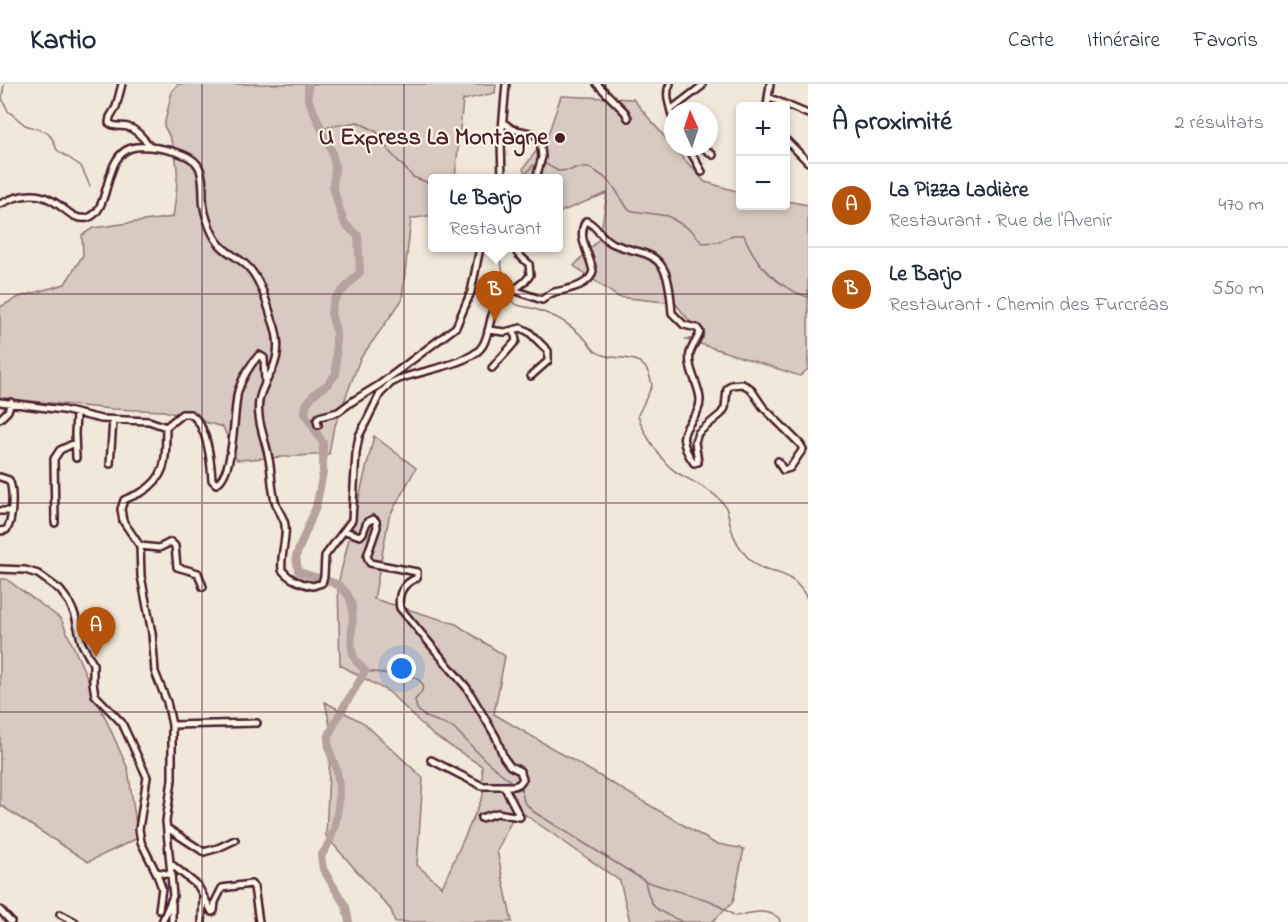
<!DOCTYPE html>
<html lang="fr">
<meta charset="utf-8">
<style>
body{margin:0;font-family:"Indie Flower",sans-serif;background:#f2f2f3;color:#1f2937}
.controls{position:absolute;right:18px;top:18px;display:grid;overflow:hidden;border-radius:6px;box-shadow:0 3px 9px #0003}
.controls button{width:54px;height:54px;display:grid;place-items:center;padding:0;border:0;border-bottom:2px solid #e0e1e3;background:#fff;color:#1f2937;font:30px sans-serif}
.compass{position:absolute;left:664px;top:18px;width:54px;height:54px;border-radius:50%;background:#fff;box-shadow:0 3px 9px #0003;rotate:357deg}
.you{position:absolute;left:402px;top:585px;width:21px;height:21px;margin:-15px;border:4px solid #fff;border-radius:50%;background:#1a73e8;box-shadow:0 0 0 9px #1a73e833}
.badge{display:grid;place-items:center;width:39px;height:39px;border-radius:50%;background:#b45309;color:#fff;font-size:20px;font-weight:700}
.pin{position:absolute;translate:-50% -50px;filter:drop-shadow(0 2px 3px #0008)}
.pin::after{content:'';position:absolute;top:32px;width:21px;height:18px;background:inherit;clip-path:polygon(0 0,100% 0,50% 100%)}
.popup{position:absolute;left:428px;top:90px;width:135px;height:78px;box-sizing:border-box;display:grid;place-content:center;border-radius:6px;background:#fff;filter:drop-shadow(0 2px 4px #0005);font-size:20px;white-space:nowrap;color:#747a83}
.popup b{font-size:22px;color:#1f2937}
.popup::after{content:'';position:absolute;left:50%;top:100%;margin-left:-12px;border:12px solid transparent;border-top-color:#fff}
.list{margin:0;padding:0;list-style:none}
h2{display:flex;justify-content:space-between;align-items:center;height:78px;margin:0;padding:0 24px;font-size:26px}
h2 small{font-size:20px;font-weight:400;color:#747a83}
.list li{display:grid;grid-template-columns:39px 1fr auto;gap:18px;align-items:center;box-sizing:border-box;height:84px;padding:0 24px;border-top:2px solid #e0e1e3}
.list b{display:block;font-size:22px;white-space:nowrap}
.list p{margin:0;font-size:20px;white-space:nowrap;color:#747a83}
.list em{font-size:20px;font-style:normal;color:#747a83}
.map{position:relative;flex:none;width:808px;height:838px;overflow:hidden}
header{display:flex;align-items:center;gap:36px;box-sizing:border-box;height:84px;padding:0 30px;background:#fff;border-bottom:2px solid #e0e1e3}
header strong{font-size:28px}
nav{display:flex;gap:33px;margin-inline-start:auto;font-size:21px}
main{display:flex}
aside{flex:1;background:#fff}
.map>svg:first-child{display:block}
.green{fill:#d8cac0;stroke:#917476;stroke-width:1.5}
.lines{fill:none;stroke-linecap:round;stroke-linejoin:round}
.stream{stroke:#8b6d6f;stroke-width:1.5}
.river{stroke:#b6a19c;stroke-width:8}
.minor-casing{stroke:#4a1f2b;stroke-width:10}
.minor{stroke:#fcf5e5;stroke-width:5}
.grid{fill:none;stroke:#4a1f2b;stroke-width:1.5;stroke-opacity:0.55}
.poi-dot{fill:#4a1f2b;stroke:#fcf5e5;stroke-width:2}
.labels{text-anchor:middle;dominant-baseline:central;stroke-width:4.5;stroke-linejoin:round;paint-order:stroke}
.poi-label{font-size:24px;font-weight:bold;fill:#4a1f2b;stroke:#fcf5e5;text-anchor:end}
</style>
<header>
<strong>Kartio</strong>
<nav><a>Carte</a><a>Itinéraire</a><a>Favoris</a></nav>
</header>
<main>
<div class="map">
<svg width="808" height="838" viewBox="0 0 808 838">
<rect width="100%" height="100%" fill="#f1e8da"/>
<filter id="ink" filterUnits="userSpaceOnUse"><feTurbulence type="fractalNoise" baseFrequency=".0167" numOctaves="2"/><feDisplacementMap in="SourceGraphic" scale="12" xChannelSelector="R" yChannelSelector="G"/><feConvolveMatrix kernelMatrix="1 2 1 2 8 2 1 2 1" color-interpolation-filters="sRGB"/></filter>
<g filter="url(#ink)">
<path class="green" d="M178,0H496L495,9L463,16L455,94H432V131L411,135L402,216L360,275L333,347L329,370L237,376L223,343L164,327L112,325L0,314V223L19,213L65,200L83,171L82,151L93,144L173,133C178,101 182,71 164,42L172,7Z
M561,12L633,15L673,63L705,98L740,108V122H786V117L808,121V285L800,292L685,255L703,254L675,219L618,213L574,182L600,154L607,109L558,129V94H528L523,85L548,51Z
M374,352L416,384L389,433L374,515L456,540L505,572L494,630L714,759L744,765L733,818L712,838H630L620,797L517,725L497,767L512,838H395L391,826L326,752L331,646L325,618L364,639L423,694L417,781L442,803L483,712L482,682L433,651L389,608L340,581L338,500Z
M0,495H6L61,535L128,685L138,754L88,778L0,721Z"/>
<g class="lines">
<path class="stream" d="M4,0L2,14L8,27L25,41L47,48L53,56L57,66L81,82L90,102
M320,44L358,38L377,48L389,67L413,93L432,100
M544,79L558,87L571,86L575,84H590L604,93L613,102L628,125L633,127L668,132L692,147L702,159L719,158L733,151H744C755,180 778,204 808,213
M523,94L533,81
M497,164L508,208
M509,212C513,223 522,222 531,224C536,225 548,230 553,232C565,237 577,247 586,256C589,260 592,264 595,267C617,282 646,261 652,302L638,331C642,347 662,379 676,388C692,398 714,406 725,422C729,428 729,437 731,444C735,458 747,477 761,484C766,487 773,487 778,489C792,493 802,504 808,516
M365,587L415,593L423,600L422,607L415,616L417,625L424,632L454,644L485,676L514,700
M518,702L521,704L524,718L534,728L645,797C651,828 657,826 683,838
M647,798L711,817L735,832C751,829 766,824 779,834L780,838"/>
<path class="river" d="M308,0V15L332,68L335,83L333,102L339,124L345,140L358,152L360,188L334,216L331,229L336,248V290L328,300L313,311L306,321L305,330L323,359V389L316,423L296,472L298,487C310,493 334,496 342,504C364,523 343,555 356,577C358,580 363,584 365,587C355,607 336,631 329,652C326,664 334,676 337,688C342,714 337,751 321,772L323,785L346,823L349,838"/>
<g class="minor-casing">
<path id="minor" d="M122,0L116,23L110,33L109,39C115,44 121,41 128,43C138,46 144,56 151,63
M597,0L625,28L628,34
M670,0C664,10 671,25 673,36
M768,13L808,30
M767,22L770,0
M672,25L702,2
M503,38L512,45L534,50L540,56L542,73L536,94
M786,56L808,78
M688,63L702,88
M702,63L713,71
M502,94L501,57L506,0
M0,120C56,92 62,139 87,134C113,128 101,67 136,63C148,62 161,64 172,67C201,74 203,85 203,113C203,123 206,134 210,144C221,171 235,168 250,185C261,198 267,219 272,235C278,250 280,268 273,284C268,295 261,304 259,317C256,336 266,357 269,375C272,389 271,406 276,420C278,427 284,433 285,441C287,456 280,471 282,486C289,495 302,500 313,502L322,499L324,492L325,472L352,436L356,369L359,352L380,310L391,299L399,295C419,287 473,280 483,261C490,249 489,233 496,221C504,208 522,205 530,191L529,180L518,170L514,164
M514,206L542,216C546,213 550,209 555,208C568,205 590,202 593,187C590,170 576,153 586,137C596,140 600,153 610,158C621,164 634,166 646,170C670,178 670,207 672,229L684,241L697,244L700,248C698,255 692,262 690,269C687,285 699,300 700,315C701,340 667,342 694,379L698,378L695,358L698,349L721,330L725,324L727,305L731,301L742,300L750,304L763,323L800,360L803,365L790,384L783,386L778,377
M488,246L505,248L521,244L529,248L548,267V277L531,292
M492,284L516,257L514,246
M0,318L63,326L101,335L149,337L166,343L182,330H190C207,339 211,378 212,396L216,400C235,390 233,328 238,307C242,295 250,281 259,271L264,274L265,299
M0,335L8,327L11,318
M318,341L317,336L319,333L338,328L353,317L379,301L456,243L471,208L480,164
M76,374L75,350L76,329
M110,380L113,336
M0,393L9,396C14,405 13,439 6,446L0,447
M0,427H11
M55,439L54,375L60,366L75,359
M345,447L360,452L363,449L367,438L373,435L376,437L377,443L367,472L370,479L417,488V494C404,499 397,509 400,524L467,604L496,653L504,674L510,682L520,687L523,695L519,700L514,702H482L431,676
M140,462L159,464L171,458L175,462L177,483L198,489L203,503
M0,485L25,486L38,490L60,506L69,518L75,531L82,560L93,580V599L95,611L122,639L147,693L139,745L141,758L156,788L172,791
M172,641L257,639
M481,734L497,729L520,733L504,702
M167,744L204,768L218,764L235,756
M171,780L198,802L212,828L214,827L215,818L222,804L251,800L254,803L259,838
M156,788L162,804L159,826
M0,826L11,838
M60,830L75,838
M162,838L173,812L166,737L172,696V641L167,618L155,588L152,549L141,492L140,462L123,437L121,425L124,416C130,413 136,411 142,408C170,391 165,370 166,343
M172,838V819
M202,838L203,813"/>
</g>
<use href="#minor" class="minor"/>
</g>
</g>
<path class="grid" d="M202,0V838M404,0V838M606,0V838M0,210H808M0,419H808M0,628H808"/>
<circle class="poi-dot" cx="560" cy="54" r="6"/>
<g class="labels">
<g class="poi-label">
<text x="548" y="54">U Express La Montagne</text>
</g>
</g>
</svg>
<div class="controls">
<button>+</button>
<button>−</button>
</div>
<svg class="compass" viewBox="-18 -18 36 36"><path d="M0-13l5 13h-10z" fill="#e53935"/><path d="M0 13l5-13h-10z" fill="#747a83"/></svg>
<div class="you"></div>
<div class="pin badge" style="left:96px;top:573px">A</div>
<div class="pin badge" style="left:495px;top:237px">B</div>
<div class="popup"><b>Le Barjo</b>Restaurant</div>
</div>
<aside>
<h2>À proximité<small>2 résultats</small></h2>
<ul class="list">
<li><span class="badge">A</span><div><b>La Pizza Ladière</b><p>Restaurant · Rue de l'Avenir</p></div><em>470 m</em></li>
<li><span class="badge">B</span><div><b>Le Barjo</b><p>Restaurant · Chemin des Furcréas</p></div><em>550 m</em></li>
</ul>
</aside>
</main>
